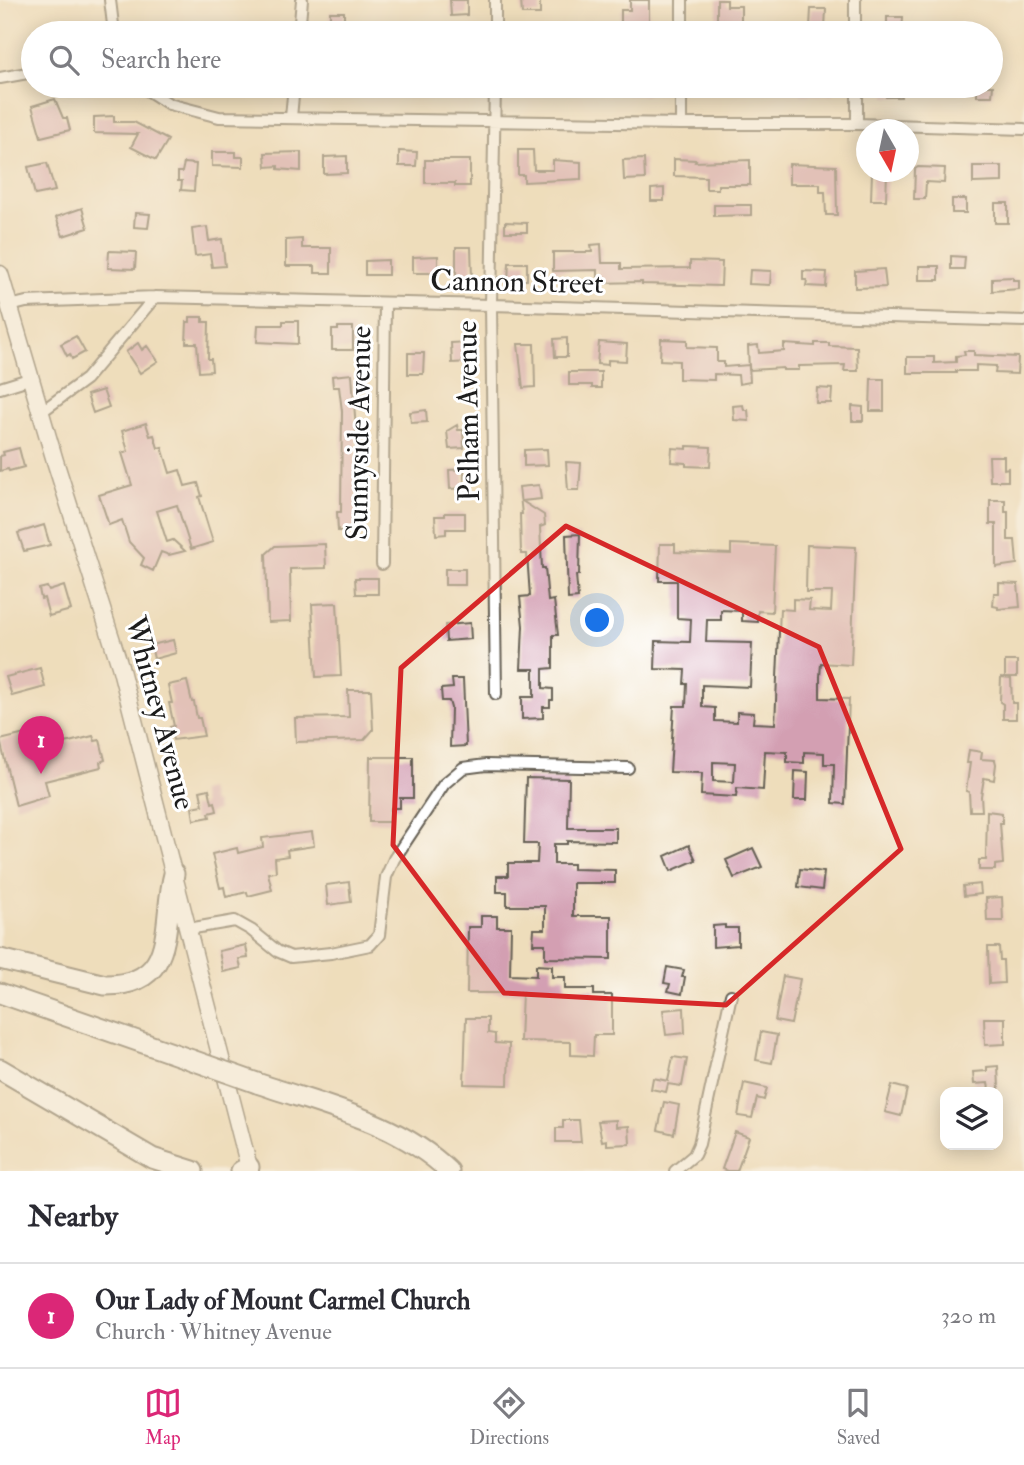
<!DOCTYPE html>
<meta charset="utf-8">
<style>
body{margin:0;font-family:"IM FELL Double Pica",serif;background:#f7f7f7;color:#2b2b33}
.controls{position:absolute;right:21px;bottom:21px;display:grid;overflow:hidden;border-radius:14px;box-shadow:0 4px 18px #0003}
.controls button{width:63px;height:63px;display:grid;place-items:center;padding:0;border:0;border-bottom:2px solid #e1e1e2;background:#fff;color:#2b2b33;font:35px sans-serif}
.compass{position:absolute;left:856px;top:119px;width:63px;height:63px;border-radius:50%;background:#fff;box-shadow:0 4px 18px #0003;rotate:171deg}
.you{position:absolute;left:598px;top:621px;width:24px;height:24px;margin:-18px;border:5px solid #fff;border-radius:50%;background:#1a73e8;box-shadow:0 0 0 10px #1a73e833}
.badge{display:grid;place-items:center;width:46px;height:46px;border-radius:50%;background:#db2777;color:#fff;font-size:23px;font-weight:700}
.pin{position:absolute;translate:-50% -58px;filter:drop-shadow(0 2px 4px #0008)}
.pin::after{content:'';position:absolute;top:37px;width:24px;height:21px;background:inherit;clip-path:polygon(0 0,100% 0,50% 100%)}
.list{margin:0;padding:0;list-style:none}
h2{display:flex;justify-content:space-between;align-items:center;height:91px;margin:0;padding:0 28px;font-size:30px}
h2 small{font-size:23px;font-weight:400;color:#7c7c81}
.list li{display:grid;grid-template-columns:46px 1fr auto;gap:21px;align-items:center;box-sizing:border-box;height:105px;padding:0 28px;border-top:2px solid #e1e1e2}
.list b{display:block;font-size:26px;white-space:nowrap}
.list p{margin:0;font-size:23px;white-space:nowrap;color:#7c7c81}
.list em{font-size:23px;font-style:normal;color:#7c7c81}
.icon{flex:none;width:38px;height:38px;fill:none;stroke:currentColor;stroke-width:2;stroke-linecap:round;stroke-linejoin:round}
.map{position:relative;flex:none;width:1024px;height:1171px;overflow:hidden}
.search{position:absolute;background:#fff;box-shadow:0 4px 18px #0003;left:21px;right:21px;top:21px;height:77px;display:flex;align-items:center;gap:18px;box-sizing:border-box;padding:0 24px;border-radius:38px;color:#7c7c81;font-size:26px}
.sheet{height:196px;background:#fff}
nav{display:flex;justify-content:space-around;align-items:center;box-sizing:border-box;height:98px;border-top:2px solid #e1e1e2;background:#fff;font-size:19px;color:#7c7c81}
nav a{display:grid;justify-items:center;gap:4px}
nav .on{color:#db2777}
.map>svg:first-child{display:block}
.building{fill:#d39fb2;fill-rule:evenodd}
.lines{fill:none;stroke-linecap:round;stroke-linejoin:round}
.minor-casing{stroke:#666054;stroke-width:14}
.primary-casing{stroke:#666054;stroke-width:19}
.motorway-casing{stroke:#666054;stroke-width:23}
.minor{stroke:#fff;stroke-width:10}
.primary{stroke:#fff;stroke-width:16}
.motorway{stroke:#fff;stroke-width:19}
.motorway-bridge-casing{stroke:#666054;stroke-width:23;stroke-linecap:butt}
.motorway-bridge{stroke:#fff;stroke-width:19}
.marked{fill:none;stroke:#d62828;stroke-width:5;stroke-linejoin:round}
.labels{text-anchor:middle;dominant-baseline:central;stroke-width:6;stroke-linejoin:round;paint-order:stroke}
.street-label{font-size:30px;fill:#1c1c1c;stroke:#fff}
</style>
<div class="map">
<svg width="1024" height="1171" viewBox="0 0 1024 1171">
<rect width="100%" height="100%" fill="#fff"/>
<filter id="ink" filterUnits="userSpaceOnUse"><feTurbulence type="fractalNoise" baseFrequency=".0143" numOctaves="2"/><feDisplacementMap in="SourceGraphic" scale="14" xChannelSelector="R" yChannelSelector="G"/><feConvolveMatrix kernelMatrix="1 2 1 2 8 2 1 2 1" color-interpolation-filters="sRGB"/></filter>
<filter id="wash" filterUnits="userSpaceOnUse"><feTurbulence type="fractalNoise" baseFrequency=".00686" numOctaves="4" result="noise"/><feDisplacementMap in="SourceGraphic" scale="28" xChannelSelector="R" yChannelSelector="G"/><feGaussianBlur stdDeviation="1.57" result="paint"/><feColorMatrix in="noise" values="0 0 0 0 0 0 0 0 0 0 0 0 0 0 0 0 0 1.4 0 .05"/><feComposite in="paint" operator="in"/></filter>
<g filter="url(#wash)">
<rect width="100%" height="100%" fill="#edb"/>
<g id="blocks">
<path class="building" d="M450,0H467V15L451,16Z
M521,0H540V14H522Z
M630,0H649V23H621V10H630Z
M717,0H727V6H741V21H729V24H717Z
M811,9H826L825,28L810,27Z
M330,12H344V33H330Z
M887,17H903L902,33H887Z
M626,86H647V95H626Z
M801,86H832L833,94L801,95Z
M886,86H901V97H886Z
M977,86H993L992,96H977Z
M55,99L63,118H67L70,130L41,137L32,106Z
M114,116V122H134L168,140L156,160L131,147L138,134L94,133V117Z
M518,150H533L534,170H553V160L581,162V179L524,182V175H518Z
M399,151L417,152L416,166H399Z
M212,152H236V157H243V167L212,166Z
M301,152V171L278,169V166L266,167L265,153Z
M347,156V173L324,174V157Z
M644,159L645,179L624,180L623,160Z
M674,159L696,160L695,162L750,160V185H718V189H706V177L674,176Z
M425,160H470V186H455V183H425Z
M47,163L55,191L35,195L28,167Z
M184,163L196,164L194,191L181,190L182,181H178V172H182Z
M789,164L836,166L837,215H826L825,192H820V184H789Z
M973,166H1002V182L973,183Z
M918,167L945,168L944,183L926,182L925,199H914L915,169Z
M872,172H887L886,200H871Z
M664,188V201H651V189Z
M952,199H966V213H952Z
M995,203H1008V223H995Z
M714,205H751V215L714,216Z
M82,208L88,228L63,236L56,217Z
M135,213L150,214L148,228L134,227Z
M505,222L527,223V232H505Z
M207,227L209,241L222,239L225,266L212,267L210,254L195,256L192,229Z
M302,239V248H331V273H315V266H286V240Z
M601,244L602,263H621V269L690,268V261L722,262L721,286L642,284V282L598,283V270L553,271V252H592L591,245Z
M456,247H471L472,277H456Z
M109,251L136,252L135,269L108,268Z
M438,256V273H413V257Z
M951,256L965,257L964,269H951Z
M388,260V275H365V261Z
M509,263H527V280H508Z
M919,266H939V280H919Z
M884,269L886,287L855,288V271Z
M750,270L771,271L770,285L749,284Z
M803,271L827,272L826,287L806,286L807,280H803Z
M1013,277V280H1019V289L992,291V278Z
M190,317H203V322H209L208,359H211L212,371L199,372L197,343H186L187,322H190Z
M283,321H298V344L257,342L258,325H283Z
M338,327H353V350H332V330H338Z
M76,336L85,352L72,359L70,354L67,356L61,344Z
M567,338V357H555L554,339Z
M661,339L687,340V347L717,348V362H724V367L749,365L750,382L739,384L738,375L714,374V380L679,379V361L660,360Z
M468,342L469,362L452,363L451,343Z
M599,342L627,344L626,361L608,360V365L597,364Z
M138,343L142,350L147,346L158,361L140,373L126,352Z
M815,343H829V346L857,347L858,371H844L845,365L799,366V370H783V368L749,370L748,346L758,345L759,353L784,351V344L815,346Z
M518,344H534L535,387L523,388Z
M964,351H974V355L1018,357L1017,374L995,373L996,366L976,365V371H956V373H907V357H934V363L956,362V356L965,355Z
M408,353H424L423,374H408Z
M569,372H601V388H592V385H569Z
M352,374L356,431V531H338L337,512H341L342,411L339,387H333L332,376Z
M871,379H884V411H870Z
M817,388L832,389L831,403H816Z
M103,390L109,407L93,413L87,395Z
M743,405L744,410H748L749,421L734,420L733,406Z
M852,406L863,407V421H852Z
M426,410L427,422L411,423L410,412Z
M146,423L150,436L154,435L158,448L162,447L170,473L180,470L185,486L198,483L202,496L199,497L213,542L191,549L177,505L157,511L167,542L173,540L185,551L169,555L161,552L153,571L141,565L144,558L129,542L122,520L109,525L99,495L132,485L122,453L128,451L122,431Z
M457,425L458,430H463L464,448L449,449L447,431Z
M687,446L711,447L710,467L686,466V463L671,462L672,448L687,449Z
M19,448L24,467L9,471L8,469L0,471V456L4,455L3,452Z
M547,449L548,465L524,466V450Z
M989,456H1004V469L1008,468V481H990Z
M566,462L581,463L579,490H568Z
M464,469V488L450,489L449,470Z
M539,485L541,499L522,501L544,515L545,525L540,527L542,568H545L548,601L554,600L558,635H553V668L543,669V688L553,689V700H550V707H543V718L522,719V697H534V669H521L523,626L520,597L530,596L527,554H521L520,514H522L519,487Z
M990,500H1005V512H1008V540H1015L1017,564L996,567V524H990Z
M445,513H465V529H446V534L436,535L435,516H445Z
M44,525L50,545L24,551L18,533Z
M580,534L579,575H576L578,598L568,599L566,535Z
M325,544L326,568L290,569L291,621L268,622L266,554L275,546Z
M660,544H675V552L731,554V544L775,546L772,612L758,611V622L742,621V611L721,610V620H707L706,642L752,643L750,687L702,685V707L715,708V721L737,722V712L754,713L753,723L775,724L780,609L793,610V599L810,600L809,610L831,611L832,592H806L807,545L856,547L851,665L821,663L820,677V698L849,699L845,804L833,803L834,764H824V753L804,752V763L787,762V752L765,751L763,790L737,788L736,797L701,795L702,773L670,772L674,706H686L687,684H684L685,670L655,669L656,641L690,642L691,619L677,618V581H659ZM713,762L735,763L734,782L713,781Z
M445,569H465V585H445Z
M355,578H378V594H356Z
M999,583L1018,584L1020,607L998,609V607L993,606L994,593H999Z
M64,586L71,610L49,616L44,598L41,599L39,589L47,587L49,591Z
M337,603L341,676L316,677L312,604Z
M470,623L471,639L446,641L445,625Z
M173,640L176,653L154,659L151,645Z
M1005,661H1017V677H1005Z
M40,668L45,687L12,696L6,677Z
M1001,677L1011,678L1012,703H1016V719H1003V704L1000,702Z
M452,679H463L466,746L450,747L451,708L449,701H442L441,689L453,688Z
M187,681L192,702H194L197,718H200L204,736L173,740L170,727L174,726L169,703H172L168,685Z
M348,690H371L373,730L364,740L296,742L295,718L349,717Z
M25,734V736L33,734L37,750L93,736L95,741L100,740L105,760L100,762L101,767L45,781L49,796L16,806L0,740Z
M969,750L982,752L981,759L995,760L996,764L994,780L984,778L981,796L982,811H970L969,792L966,791L970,763H967Z
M370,757H413V798H400V808H391L390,822H369Z
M795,771L808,772L807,800H794Z
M526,778L569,779L568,828H616V842L567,841V844H554V864H573V869L615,870V883H573V916H611V959L545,958V944H533L534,929H545V906H507V892H497V876H508V863H537L538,844H524Z
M209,789L212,803L215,802L217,811L209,813L210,817L194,820L192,807L203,805L200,791Z
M987,811L1002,813V823H1000L1003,864L995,865V870H979V860H986Z
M312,832L314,846L287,850L288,856L275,858L276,872L268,873L272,890L248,896L247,892L226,897L224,887L220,888L212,854L237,848L238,853L263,847L262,838Z
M689,845L696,860L671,871L665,856Z
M753,848L762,867L734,878L726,860Z
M800,869L824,872L822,890L798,887Z
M349,882L351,902L328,905L326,885Z
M980,884L981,894L964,896L963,886Z
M1002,897L1003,921H987L986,898Z
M481,916H497V927H511L510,975L536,976V965L552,966V977H565V989H594V995H612V1035H594L593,1056L571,1055V1042L520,1041L522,993H467L468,927H481Z
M725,925V928H738V945L713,947V926Z
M246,945L248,958L239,959L241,968L223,972L219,951Z
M988,947H999L1000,960H1003L1004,983L989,984Z
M667,967L684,970L682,977H685L682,994L668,991L670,984L664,983Z
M783,976L800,979L791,1024L775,1021Z
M684,1008L685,1033L666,1035L663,1010Z
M466,1018H488V1033L495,1034V1043L509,1044L508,1085L464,1084Z
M984,1018H1005V1044L985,1045Z
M761,1032L777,1035L772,1063L756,1060Z
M673,1057L687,1059L682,1086L668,1084L666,1092L651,1089L653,1078L668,1081Z
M998,1066L999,1089H989L988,1083L974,1084L973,1072L987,1071V1067Z
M744,1083L767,1088L764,1100L757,1098L752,1118L738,1116Z
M892,1085L907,1089L901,1116L885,1112Z
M664,1102L679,1105L674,1134L658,1130Z
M563,1120H579L581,1142H556V1128H563Z
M616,1120V1127L629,1126L630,1144L607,1145V1140L602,1141L598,1121Z
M735,1132L749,1137L737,1171H727L722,1169Z"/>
</g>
</g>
<g filter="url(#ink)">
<use href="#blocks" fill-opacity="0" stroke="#666054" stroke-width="2"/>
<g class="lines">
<g class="minor-casing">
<path id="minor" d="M110,0L114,33
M855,0V33
M299,33L302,0
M495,33V0
M682,33V0
M0,78L33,72
M141,86L169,104L219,117L681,124H857L1024,129
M495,86L491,305L496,694
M857,86V124
M291,117L294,86
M681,124V86
M10,306L26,302L155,297L491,305L1024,321
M0,388L32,378
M41,412L86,379L155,297
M382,564L385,303
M188,929L235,921L251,930L277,951L291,957L331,953L370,945L379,935L386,877L394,859L444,784L463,768L486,765L628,768
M675,1171L694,1155L699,1144L731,995"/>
</g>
<g class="primary-casing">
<path id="primary" d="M0,274L55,461L120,666L250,1171"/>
</g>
<g class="motorway-casing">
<path id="motorway" d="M0,959L105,985C180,986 161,921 174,874
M0,993L192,1060
M0,1069L152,1158L193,1171
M257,1083C323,1106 397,1121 449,1171
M241,1171L249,1167"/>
</g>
<use href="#minor" class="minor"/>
<use href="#primary" class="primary"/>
<use href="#motorway" class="motorway"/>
<g class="motorway-bridge-casing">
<path id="motorway-bridge" d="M192,1060L257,1083"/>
</g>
<use href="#motorway-bridge" class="motorway-bridge"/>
</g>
</g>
<path d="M0 0H1024V1171H0ZM566,526L819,647L901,849L726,1005L504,993L393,845L401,668Z" fill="#edb" fill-opacity=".55" fill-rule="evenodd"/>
<path class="marked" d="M566,526L819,647L901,849L726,1005L504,993L393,845L401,668Z"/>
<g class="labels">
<g class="street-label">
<text transform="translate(517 282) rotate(1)">Cannon Street</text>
<text transform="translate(468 411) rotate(-91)">Pelham Avenue</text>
<text transform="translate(359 433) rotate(-89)">Sunnyside Avenue</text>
<text transform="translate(160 713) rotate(75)">Whitney Avenue</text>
</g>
</g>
</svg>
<div class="controls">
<button><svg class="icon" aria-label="layers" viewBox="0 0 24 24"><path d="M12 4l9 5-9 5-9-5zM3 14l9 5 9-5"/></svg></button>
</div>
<svg class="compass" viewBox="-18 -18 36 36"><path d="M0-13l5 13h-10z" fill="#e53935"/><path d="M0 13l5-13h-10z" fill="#7c7c81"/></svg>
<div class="you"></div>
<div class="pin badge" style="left:41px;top:774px">1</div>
<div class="search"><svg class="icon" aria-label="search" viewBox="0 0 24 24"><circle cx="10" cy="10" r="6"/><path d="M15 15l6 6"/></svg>Search here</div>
</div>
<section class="sheet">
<h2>Nearby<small></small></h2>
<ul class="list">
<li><span class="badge">1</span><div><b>Our Lady of Mount Carmel Church</b><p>Church · Whitney Avenue</p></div><em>320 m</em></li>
</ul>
</section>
<nav>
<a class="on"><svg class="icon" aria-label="map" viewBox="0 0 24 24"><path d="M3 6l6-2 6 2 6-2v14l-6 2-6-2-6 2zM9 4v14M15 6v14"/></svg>Map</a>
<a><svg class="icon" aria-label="directions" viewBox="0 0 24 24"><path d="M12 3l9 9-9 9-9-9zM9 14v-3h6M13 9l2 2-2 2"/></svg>Directions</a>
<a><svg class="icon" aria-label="saved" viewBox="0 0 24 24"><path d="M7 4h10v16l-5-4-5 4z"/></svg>Saved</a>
</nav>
